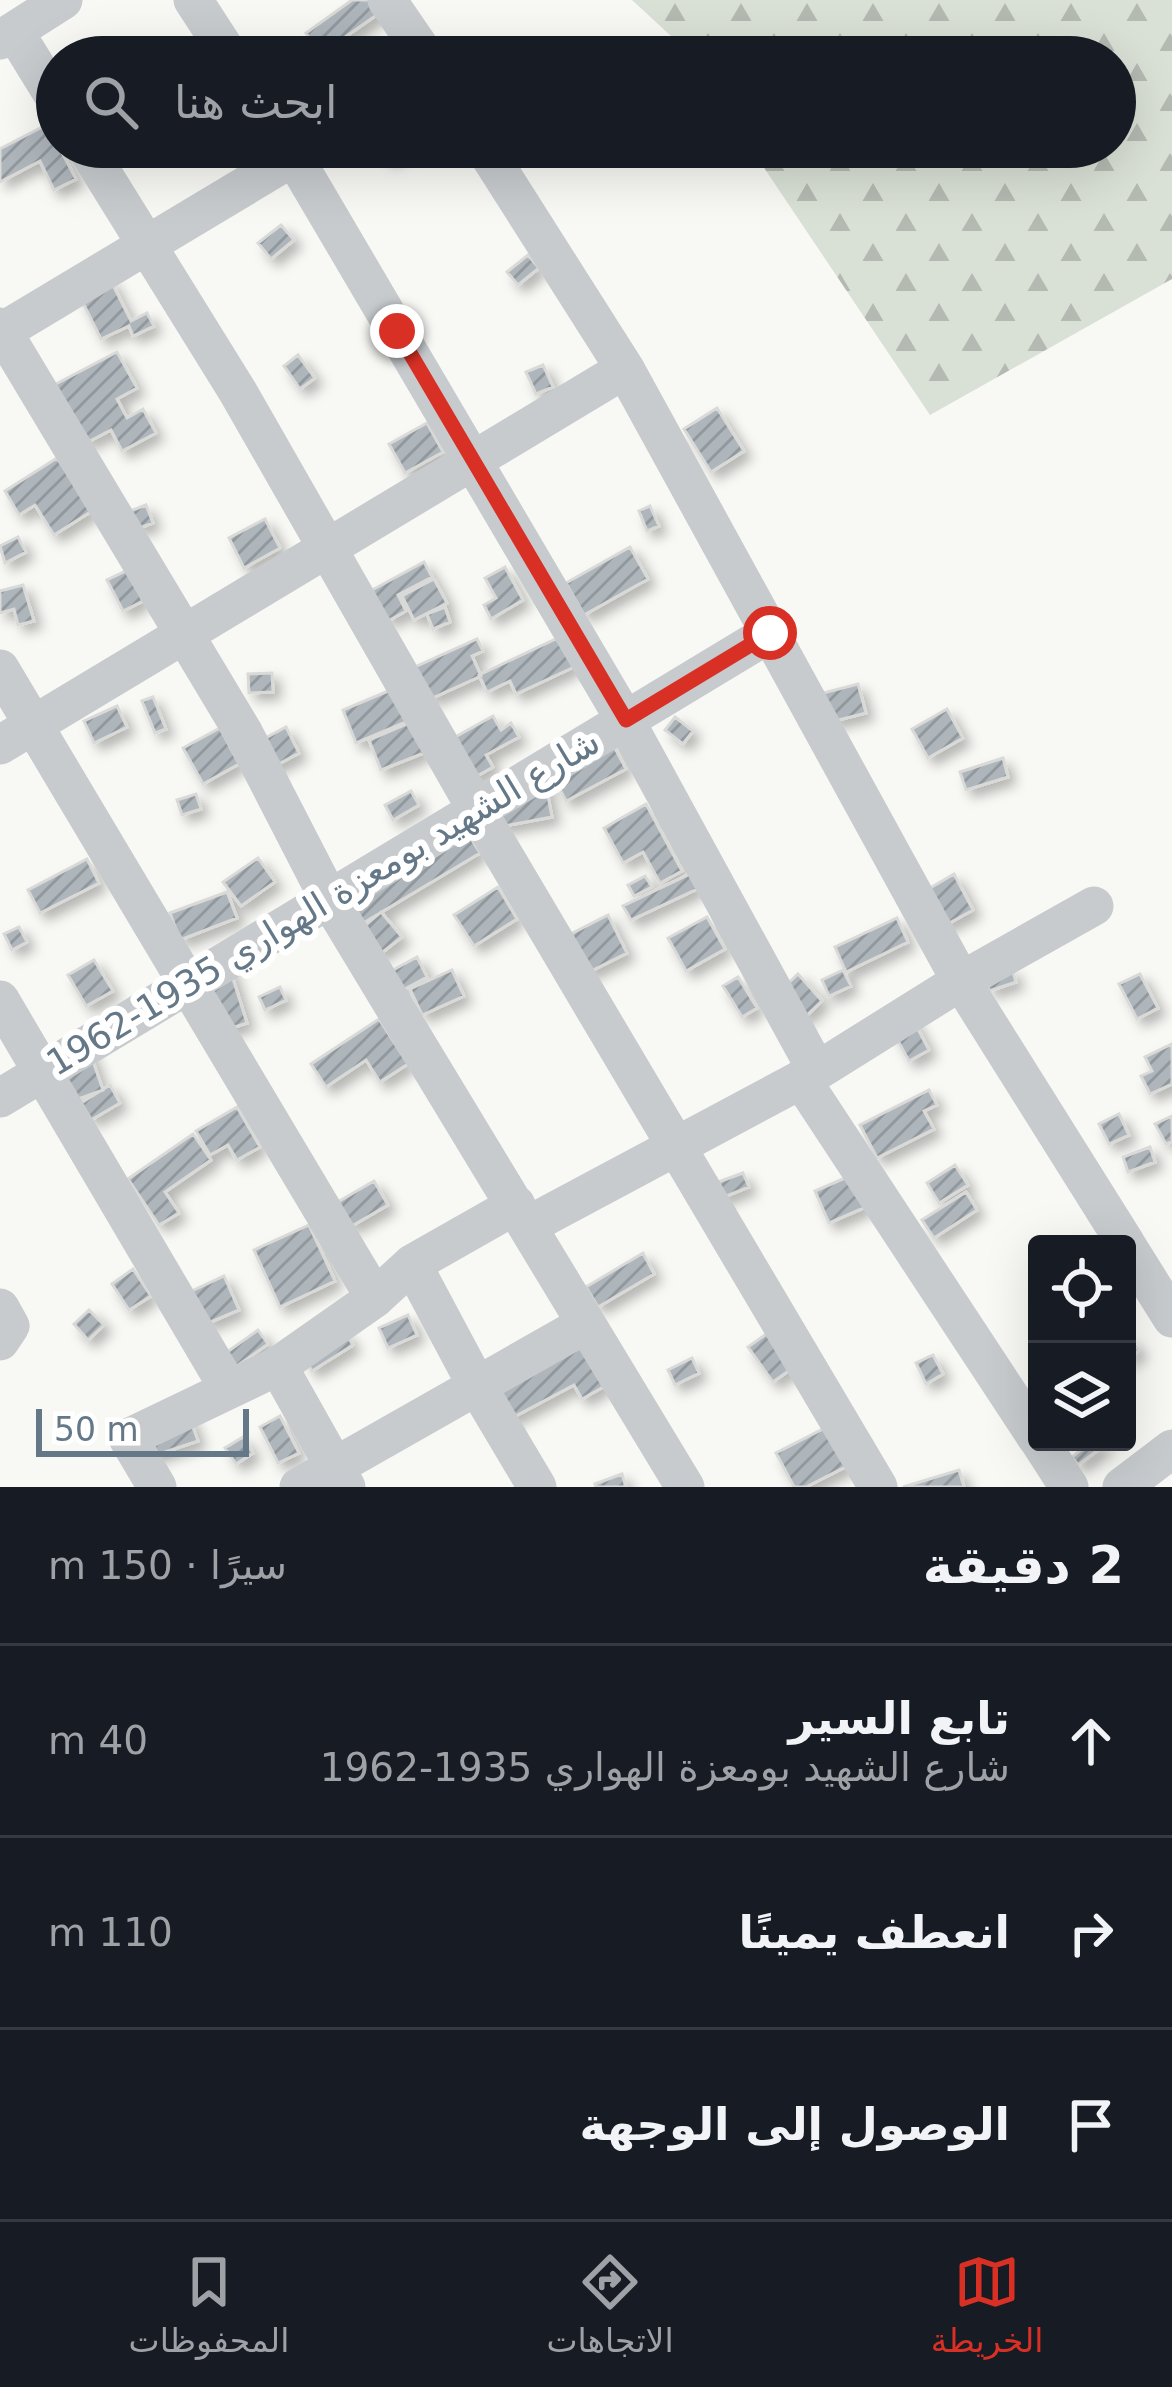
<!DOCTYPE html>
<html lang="ar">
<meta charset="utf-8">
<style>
body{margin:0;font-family:"DejaVu Sans","Noto Naskh Arabic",sans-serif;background:#242831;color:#f1f3f6;direction:rtl}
.controls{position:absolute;right:36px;bottom:36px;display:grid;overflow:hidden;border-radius:12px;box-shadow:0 12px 48px #0002}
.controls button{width:108px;height:108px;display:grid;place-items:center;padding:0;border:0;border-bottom:3px solid #363941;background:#171b24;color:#f1f3f6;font:60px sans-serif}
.scale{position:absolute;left:36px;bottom:30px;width:213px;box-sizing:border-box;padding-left:12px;border:6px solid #657887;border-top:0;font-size:33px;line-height:42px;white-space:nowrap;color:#657887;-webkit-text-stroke:9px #fff;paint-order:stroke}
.stop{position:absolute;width:36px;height:36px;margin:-27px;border:9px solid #d93025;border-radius:50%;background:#fff}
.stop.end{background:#d93025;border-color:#fff;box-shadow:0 3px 12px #0008}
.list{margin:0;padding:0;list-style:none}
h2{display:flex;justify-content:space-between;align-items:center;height:156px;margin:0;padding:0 48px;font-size:51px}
h2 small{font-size:39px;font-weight:400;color:#9ea1a6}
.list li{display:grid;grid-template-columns:78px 1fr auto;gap:36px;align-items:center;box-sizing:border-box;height:192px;padding:0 48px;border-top:3px solid #363941}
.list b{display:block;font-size:45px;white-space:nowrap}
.list p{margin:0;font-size:39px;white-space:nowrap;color:#9ea1a6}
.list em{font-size:39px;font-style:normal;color:#9ea1a6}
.icon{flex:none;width:66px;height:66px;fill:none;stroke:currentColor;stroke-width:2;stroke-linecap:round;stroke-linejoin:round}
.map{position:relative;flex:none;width:1172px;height:1487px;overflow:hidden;direction:ltr}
.search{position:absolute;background:#171b24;box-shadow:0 12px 48px #0002;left:36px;right:36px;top:36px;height:132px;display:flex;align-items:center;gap:30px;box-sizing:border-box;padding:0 42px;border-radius:66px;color:#9ea1a6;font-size:45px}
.sheet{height:732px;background:#171b24}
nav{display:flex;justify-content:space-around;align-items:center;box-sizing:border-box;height:168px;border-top:3px solid #363941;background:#171b24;font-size:33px;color:#9ea1a6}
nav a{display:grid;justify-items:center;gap:6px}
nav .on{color:#d93025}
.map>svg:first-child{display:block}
.forest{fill:url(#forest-firs)}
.building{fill:url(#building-hatch);stroke:#d9d9d7;stroke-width:3;filter:url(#shadow)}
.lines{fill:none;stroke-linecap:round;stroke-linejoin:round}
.minor{stroke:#c7cbce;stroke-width:39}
.route{stroke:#d93025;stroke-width:15}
.labels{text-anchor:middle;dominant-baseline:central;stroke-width:12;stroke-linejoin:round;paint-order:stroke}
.street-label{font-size:36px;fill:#657887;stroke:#fff}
</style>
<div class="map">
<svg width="1172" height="1487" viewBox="0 0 1172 1487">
<defs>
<pattern id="forest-firs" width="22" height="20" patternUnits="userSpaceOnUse" patternTransform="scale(3)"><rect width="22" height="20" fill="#d9e0d5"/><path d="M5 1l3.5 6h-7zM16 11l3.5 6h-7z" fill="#b4bab2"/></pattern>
<pattern id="building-hatch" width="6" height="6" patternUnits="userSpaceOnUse" patternTransform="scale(3)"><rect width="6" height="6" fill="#aeb6bc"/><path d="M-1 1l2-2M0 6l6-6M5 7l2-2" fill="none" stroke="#91999e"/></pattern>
<filter id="shadow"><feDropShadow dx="7" dy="7" stdDeviation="6" flood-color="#0004"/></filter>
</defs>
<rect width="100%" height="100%" fill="#f8f8f5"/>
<path class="forest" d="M632,0H1172V279L930,415L750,147H1115V57H690L684,48Z"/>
<path class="building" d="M352,0H384L388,7L321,54L306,33Z
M48,124L57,147H59L76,179L54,190L40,161L0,182V149Z
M380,147H407L388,159Z
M281,225L294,240L271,259L258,243Z
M528,255L539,268L518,285L507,272Z
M110,279L131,321L147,313L154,326L133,336L129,326L101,339L79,295Z
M117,352L137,388L117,399L127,418L143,409L156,433L122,451L111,430L86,443L54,385Z
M298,355L315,378L300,389L284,366Z
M543,365L553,387L536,394L526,372Z
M717,408L744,451L711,472L684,429Z
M427,423L443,452L405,473L389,444Z
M57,458L92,511L54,535L35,505L19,515L5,491Z
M146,505L153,523L137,529L130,511Z
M650,506L659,526L647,531L639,511Z
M265,519L280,548L244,568L229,538Z
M18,537L26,552L5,563L0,546Z
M630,547L648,579L584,615L566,583Z
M424,562L432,577L398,595L406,611L388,621L372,590Z
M505,567L523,600L491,619L484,605L496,598L485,578Z
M128,570L143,601L123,611L107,580Z
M434,579L447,603L414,620L402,596Z
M23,585L34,621L18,625L14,609L0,613V591Z
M445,607L450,622L433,629L427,614Z
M560,637L574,667L516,694L510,681L487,692L479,675Z
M477,639L483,651L472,656L481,676L430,699L415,667Z
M272,673L273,692L249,693L248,674Z
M858,684L866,713L831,722L823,693Z
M393,689L406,722L356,743L343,710Z
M153,697L166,729L155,733L142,701Z
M117,706L127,727L94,743L84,721Z
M947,709L963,738L928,758L912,729Z
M493,716L501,730L511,723L519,737L486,755L493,767L470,780L448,741Z
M675,717L693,731L683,744L665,730Z
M411,722L424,753L381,770L369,740Z
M286,727L299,753L271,768L258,742Z
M220,728L239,764L203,784L183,748Z
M607,733L626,769L566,801L547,765Z
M1003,758L1008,777L966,790L960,772Z
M545,780L552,817L499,827L492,790Z
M411,791L419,805L393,820L385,805Z
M196,794L201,809L182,815L177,800Z
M646,804L682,871L660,883L643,852L623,863L604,828Z
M458,817L480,853L360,925L339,889Z
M258,858L275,882L241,906L223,882Z
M87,859L99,883L40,913L28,890Z
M690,874L697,889L631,920L623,906Z
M954,874L973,910L944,926L925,891Z
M645,876L652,887L634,896L628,885Z
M498,887L517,919L474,946L454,915Z
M227,892L237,918L180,940L170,913Z
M381,912L402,937L379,955L359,930Z
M608,915L627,953L587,973L567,936Z
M707,917L725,949L686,971L668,938Z
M897,918L908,942L846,972L835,947Z
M19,927L27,942L12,950L4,934Z
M417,957L427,977L401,991L391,971Z
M94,960L113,991L86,1006L68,975Z
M229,966L247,1023L223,1031L204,974Z
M1012,969L1016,982L989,991L986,979Z
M452,970L464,996L422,1015L410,989Z
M843,970L851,986L829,996L822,980Z
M798,974L822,1001L804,1018L780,991Z
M1140,974L1158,1008L1137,1019L1119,984Z
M738,977L757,1008L742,1017L723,986Z
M280,987L286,1000L265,1010L259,997Z
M912,1018L929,1050L909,1061L892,1030Z
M379,1019L408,1064L380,1082L366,1060L326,1087L311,1064Z
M1172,1044V1084L1150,1094L1141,1076L1152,1071L1145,1057Z
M89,1050L103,1090L70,1102L56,1062Z
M110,1085L120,1103L91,1120L81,1103Z
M929,1090L937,1105L924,1111L934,1129L877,1158L860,1125Z
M237,1107L260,1147L237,1160L228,1145L210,1155L196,1131Z
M1119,1114L1129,1135L1109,1144L1099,1124Z
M1172,1116V1141L1166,1144L1155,1124Z
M193,1134L211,1160L165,1192L179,1213L159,1225L128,1179Z
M1150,1147L1155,1162L1128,1172L1123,1157Z
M955,1165L968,1185L939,1203L927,1183Z
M743,1173L749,1187L719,1199L713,1184Z
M852,1175L866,1207L829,1223L815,1191Z
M374,1181L388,1205L350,1227L336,1203Z
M966,1192L977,1210L934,1238L922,1220Z
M309,1225L335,1281L280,1307L254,1250Z
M643,1253L654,1274L598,1307L586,1287Z
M133,1269L151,1296L129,1310L112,1284Z
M224,1276L239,1310L206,1324L192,1291Z
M89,1310L104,1325L88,1340L74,1324Z
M408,1315L417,1335L388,1348L379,1328Z
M258,1330L268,1344L230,1371L220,1357Z
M344,1331L353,1345L312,1371L303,1356Z
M577,1332L605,1386L582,1399L574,1385L508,1420L486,1381Z
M769,1332L794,1367L773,1382L748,1347Z
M1127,1337L1139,1350L1127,1361Z
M933,1355L943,1374L926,1384L916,1363Z
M692,1358L699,1373L675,1385L668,1370Z
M189,1416L198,1441L150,1457L142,1432Z
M280,1416L299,1453L278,1463L260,1427Z
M827,1427L847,1466L806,1487H794L776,1453Z
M243,1437L253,1453L236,1464L225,1448Z
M1091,1442L1106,1444L1078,1465L1072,1457Z
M959,1470L964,1487H903Z
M622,1474L626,1487H596L595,1484Z"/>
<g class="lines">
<path class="minor" d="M193,0L230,57
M387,0L426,57
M14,31L57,101
M0,40L63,0
M86,147L238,392L477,810L878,1487
M288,147L625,720L817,1071
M484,147L625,369L961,981L1126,1244
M0,327L243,732L329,899L685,1487
M0,333L310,147
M0,669L375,1298
M0,745L625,369
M0,1000L229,1389
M801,1079L1037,1438
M0,1098L770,633
M529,1225L817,1071L961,981L1094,906
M1127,1246L1172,1318
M412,1264L477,1386L537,1487
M0,1308L10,1326L0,1341
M278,1366L346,1487
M1040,1442L1069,1487
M157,1487L128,1438L278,1366L375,1298L412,1264L516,1205
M299,1487L586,1324
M1122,1487L1172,1449"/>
</g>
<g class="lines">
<path class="route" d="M397,331L626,720L770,633"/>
</g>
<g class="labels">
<g class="street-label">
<text transform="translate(323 902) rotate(-31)">شارع الشهيد بومعزة الهواري 1935-1962</text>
</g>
</g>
</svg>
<div class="controls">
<button><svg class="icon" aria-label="locate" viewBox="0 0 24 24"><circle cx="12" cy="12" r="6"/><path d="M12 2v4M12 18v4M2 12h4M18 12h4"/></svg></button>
<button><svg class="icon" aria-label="layers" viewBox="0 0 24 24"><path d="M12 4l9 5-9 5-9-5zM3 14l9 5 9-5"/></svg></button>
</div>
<div class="scale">50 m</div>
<div class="stop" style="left:770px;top:633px"></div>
<div class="stop end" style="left:397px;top:331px"></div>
<div class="search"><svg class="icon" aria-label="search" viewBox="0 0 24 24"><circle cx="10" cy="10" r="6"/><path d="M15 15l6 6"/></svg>ابحث هنا</div>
</div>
<section class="sheet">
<h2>2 دقيقة<small>سيرًا · 150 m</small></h2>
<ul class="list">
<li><svg class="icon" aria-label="ahead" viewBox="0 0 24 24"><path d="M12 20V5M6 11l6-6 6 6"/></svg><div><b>تابع السير</b><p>شارع الشهيد بومعزة الهواري 1935-1962</p></div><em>40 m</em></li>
<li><svg class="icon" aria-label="right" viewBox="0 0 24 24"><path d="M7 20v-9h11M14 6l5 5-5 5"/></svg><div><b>انعطف يمينًا</b></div><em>110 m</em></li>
<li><svg class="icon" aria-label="arrive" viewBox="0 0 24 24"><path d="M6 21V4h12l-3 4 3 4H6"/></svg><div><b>الوصول إلى الوجهة</b></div></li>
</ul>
</section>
<nav>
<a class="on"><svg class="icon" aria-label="map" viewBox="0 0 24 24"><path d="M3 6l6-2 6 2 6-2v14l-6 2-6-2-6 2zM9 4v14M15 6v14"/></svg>الخريطة</a>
<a><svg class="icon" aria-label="directions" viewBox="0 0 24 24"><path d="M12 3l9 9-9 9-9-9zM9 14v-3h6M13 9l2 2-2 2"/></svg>الاتجاهات</a>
<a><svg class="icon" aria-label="saved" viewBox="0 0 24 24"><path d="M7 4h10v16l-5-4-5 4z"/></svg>المحفوظات</a>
</nav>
